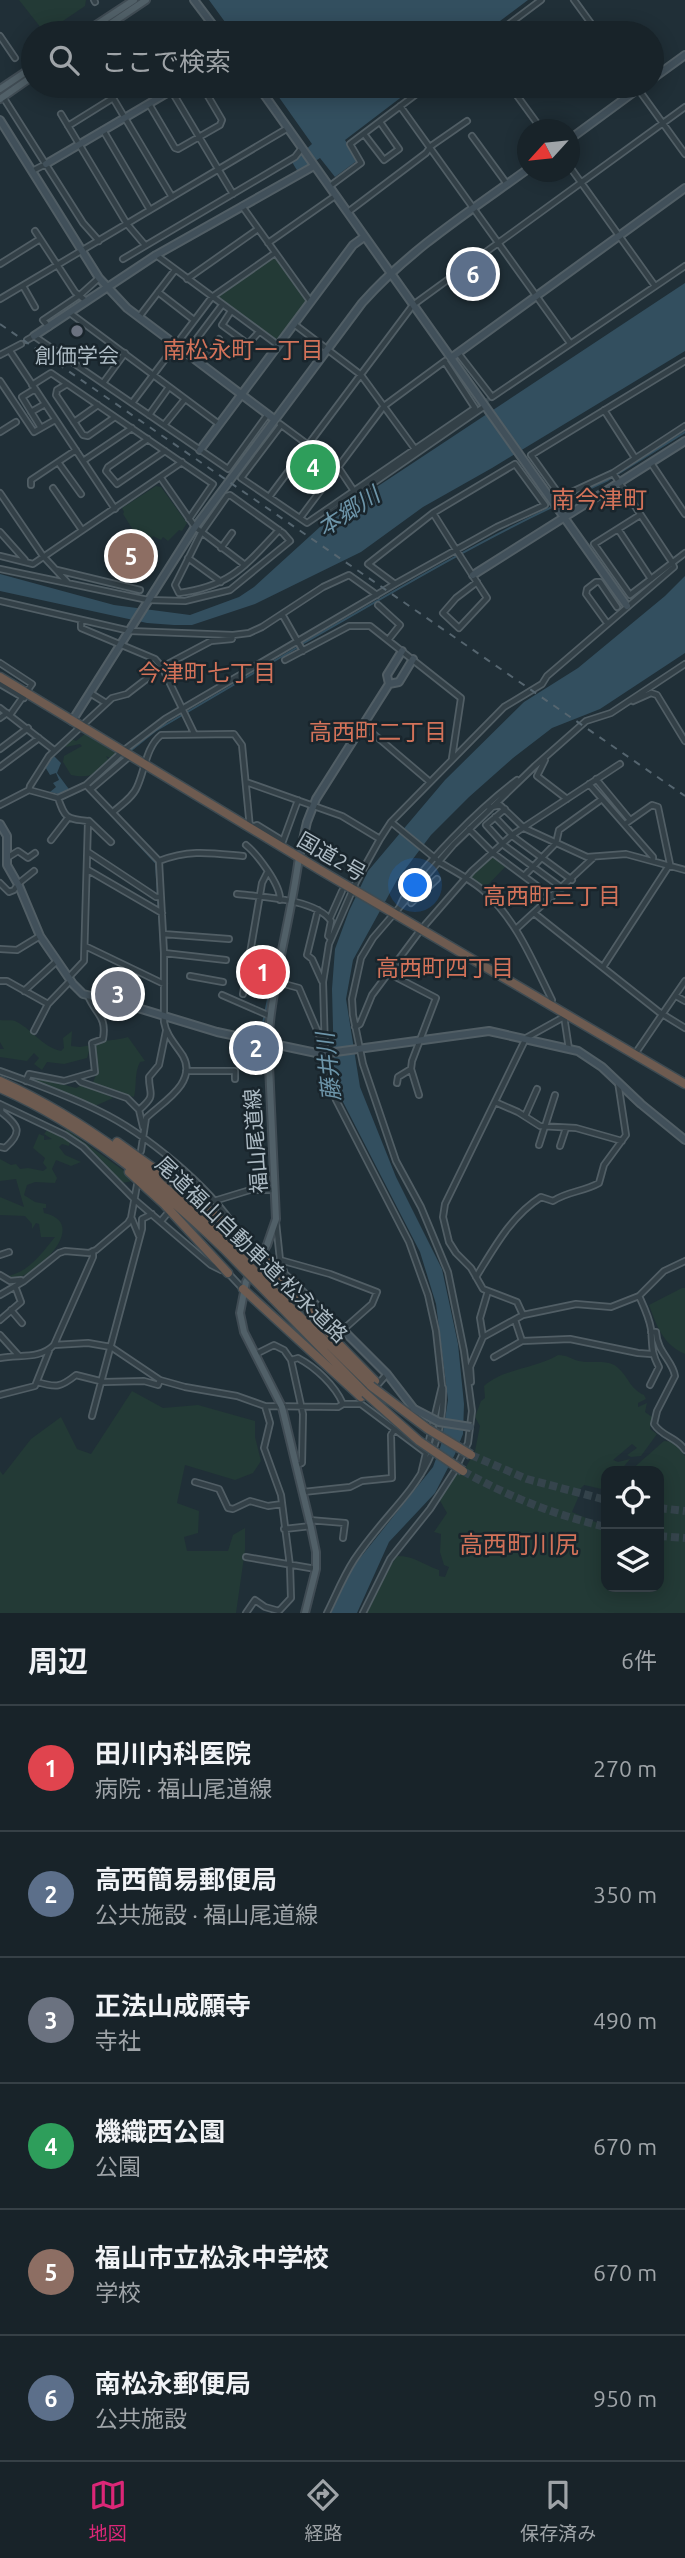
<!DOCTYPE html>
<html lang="ja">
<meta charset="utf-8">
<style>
body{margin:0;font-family:Ubuntu,"Noto Sans JP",sans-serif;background:#212b31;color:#f1f3f6}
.controls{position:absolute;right:21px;bottom:21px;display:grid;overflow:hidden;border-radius:14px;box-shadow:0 4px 18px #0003}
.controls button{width:63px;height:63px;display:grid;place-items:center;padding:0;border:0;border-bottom:2px solid #364046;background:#182329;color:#f1f3f6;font:35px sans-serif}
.compass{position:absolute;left:517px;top:119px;width:63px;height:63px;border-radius:50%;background:#182329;box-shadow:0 4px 18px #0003;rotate:243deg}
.you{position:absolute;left:416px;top:886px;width:24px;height:24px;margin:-18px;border:5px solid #fff;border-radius:50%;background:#1a73e8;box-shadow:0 0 0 10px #1a73e833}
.badge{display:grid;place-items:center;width:46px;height:46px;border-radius:50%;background:#db2777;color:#fff;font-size:23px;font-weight:700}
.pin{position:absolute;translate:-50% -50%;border:4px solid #fff;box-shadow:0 2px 7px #0006}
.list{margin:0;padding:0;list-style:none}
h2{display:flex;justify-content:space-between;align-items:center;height:91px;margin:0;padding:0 28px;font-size:30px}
h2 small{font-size:23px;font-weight:400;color:#9fa4a8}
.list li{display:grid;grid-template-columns:46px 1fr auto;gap:21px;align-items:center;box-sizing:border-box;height:126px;padding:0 28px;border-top:2px solid #364046}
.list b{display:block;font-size:26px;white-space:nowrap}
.list p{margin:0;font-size:23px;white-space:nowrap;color:#9fa4a8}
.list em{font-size:23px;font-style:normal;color:#9fa4a8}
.icon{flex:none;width:38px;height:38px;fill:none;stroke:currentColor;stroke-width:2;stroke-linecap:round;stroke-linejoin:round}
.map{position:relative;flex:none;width:685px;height:1613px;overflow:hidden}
.search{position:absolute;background:#182329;box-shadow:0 4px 18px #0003;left:21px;right:21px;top:21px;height:77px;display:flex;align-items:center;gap:18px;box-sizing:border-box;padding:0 24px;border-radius:38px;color:#9fa4a8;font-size:26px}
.sheet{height:847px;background:#182329}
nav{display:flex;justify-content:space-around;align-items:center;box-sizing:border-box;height:98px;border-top:2px solid #364046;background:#182329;font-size:19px;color:#9fa4a8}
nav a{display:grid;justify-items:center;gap:4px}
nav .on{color:#db2777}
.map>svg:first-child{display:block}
.green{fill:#233a36}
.water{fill:#334f5f}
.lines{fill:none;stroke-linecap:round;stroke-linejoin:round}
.stream{stroke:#334f5f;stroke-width:2}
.street-tunnel{stroke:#35444c;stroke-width:4.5;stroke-dasharray:4.5 2;stroke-linecap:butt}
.highway-tunnel{stroke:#35444c;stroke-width:8;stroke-dasharray:8 4;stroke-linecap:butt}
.street-casing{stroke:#515e65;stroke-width:8}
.secondary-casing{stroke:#515e65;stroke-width:10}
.primary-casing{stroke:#404c54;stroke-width:10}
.highway-casing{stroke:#3e4b52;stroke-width:11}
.street{stroke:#334047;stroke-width:4.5}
.secondary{stroke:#41505a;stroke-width:6}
.primary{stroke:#516068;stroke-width:6}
.highway{stroke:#6e5b50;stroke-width:8}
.rail{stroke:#55656f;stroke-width:2;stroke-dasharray:7 7;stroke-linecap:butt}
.secondary-bridge-casing{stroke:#515e65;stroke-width:10;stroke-linecap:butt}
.highway-bridge-casing{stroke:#3e4b52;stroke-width:11;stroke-linecap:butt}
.secondary-bridge{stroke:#41505a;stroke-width:6}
.highway-bridge{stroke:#6e5b50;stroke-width:8}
.worship-dot{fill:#6b7280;stroke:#19252c;stroke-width:2.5}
.labels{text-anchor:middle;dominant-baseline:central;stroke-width:5;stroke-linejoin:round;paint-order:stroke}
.poi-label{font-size:21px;fill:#adbbc4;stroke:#19252c}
.street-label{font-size:21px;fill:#adbbc4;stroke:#19252c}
.neighbourhood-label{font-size:23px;fill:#d37259;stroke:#19252c}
.water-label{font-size:23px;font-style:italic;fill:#6d95a9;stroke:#19252c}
.quarter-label{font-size:24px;fill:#d37259;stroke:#19252c}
</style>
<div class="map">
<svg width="685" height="1613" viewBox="0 0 685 1613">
<rect width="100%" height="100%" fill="#202f37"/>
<path class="green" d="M19,0H86L85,6L45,33Z
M273,257H276L307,302L277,342L217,296Z
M156,486L161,487L187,523L182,531L179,530L168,541L163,537L161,540L153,536L145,549L123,514L124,512L122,508Z
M85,734L118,754L112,759L106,756L110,762C97,774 89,779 71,775L63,762L64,756L82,746L80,744L66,747L64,743L69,738L76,741Z
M490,856L506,866L484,889L469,878Z
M254,944L274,947L272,958L277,960L275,965L251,960Z
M0,1020C6,1021 12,1019 17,1022C34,1031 41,1046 61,1051L64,1048L63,1038L72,1031L71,1046L80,1047L91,1045L87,1058L64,1064L47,1062L42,1070L34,1064L39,1058L34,1053L27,1061L0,1057V1049H4L0,1042Z
M128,1037L145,1061L140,1062C134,1073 137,1085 134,1097L92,1085L97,1072L93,1044C105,1039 116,1041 128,1037Z
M39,1078L76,1088L82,1085L89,1086L113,1098L95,1106L35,1080Z
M48,1129L70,1142L69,1146L62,1144L59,1147L65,1155L81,1162L71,1166L56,1160L52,1169L57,1178L55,1183L35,1182L27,1185L24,1195L35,1202L46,1204V1208H43L44,1213C93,1224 32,1280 11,1279L7,1276C28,1273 42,1253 55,1237H41L39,1224L36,1223L32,1229V1224L25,1216L0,1215V1197L24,1207L16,1179L0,1181V1159L11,1165L16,1164L20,1169L28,1168L43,1171L47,1168L43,1163L45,1158L33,1148L39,1134L44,1136V1140L52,1139L44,1134Z
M66,1129L124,1171L133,1181L122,1183L83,1143L65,1133Z
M682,1288H685V1354C663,1344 657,1327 649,1305Z
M558,1355C567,1355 571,1359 579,1361C591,1364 607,1359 617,1367C629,1377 629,1388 644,1395L646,1399L638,1403V1407L647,1403L645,1412L652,1417L650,1429L657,1434L641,1456L631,1457L627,1455L637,1448L632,1444L613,1460L618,1462L630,1459L620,1471H606V1490L584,1485L576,1493L578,1498L572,1512L600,1524L606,1513V1587H659V1471H630L664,1441L675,1442L685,1456V1613H366L383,1577L397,1556C414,1556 422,1564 439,1570V1576L445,1577L449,1567L444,1565L440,1552L441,1534L434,1532L447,1513L439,1499L458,1472L462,1474L475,1451L480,1426L475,1417L481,1401L485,1398L484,1386C504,1368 535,1369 558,1355Z
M132,1391L163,1408L198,1405L255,1421V1437L261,1461L253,1473L235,1480L185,1465L177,1503L199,1511L198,1533L184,1537L187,1551H228L233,1535L245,1528V1550L236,1613H0V1471L3,1475L31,1439L61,1417L77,1449L91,1454Z"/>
<path class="water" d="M209,0H528L484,33H233Z
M271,86H416L345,140L358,160L335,177L320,158L298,172L292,162L312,144Z
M685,283V351L492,468L423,507L361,552L255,604L192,625H174L147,623L0,591V574L114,605L190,615L239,597L254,587L321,526L360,498Z
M685,576V653L600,709L552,728L513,758L469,797L431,835L397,880L353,960L346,999L360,1087L396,1177L442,1269L458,1344L464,1404L463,1434L455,1454L435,1493L389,1542L357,1613H331L352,1568L433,1467L441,1445L448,1400L436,1304L420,1252L341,1098L334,1066L332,989L335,949L349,911L368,871L445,780L524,702L578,668L665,596Z
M52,754L61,763L57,773L71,792L62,795L50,792L56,787L53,783L59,780L56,773L50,775L44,765Z"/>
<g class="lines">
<path class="stream" d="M557,504L608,480L685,432
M302,644C385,597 466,548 552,507
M130,751L155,731L298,647
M90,785L123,756
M86,788L156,863L162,960
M260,1038L268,999
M186,1059L190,1068"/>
<path class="street-tunnel" d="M475,408L492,397
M178,1201L189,1189"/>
<path class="highway-tunnel" d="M471,1455L527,1479L606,1500
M463,1471C509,1497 555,1515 606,1527
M659,1508L685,1511
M659,1536L685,1538"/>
<g class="street-casing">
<path id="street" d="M94,0L95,2
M574,0L598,33
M497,33L541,0
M0,36L15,58
M510,86L542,130
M636,86L685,154
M171,90L233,194
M3,97L83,223L99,241
M149,104L175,148L178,149L220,125L222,120L202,86
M400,106L570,343
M61,114L127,224L145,245
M68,126L113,98L172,197
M103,130L150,210
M364,134L384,160L399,149L380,122
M472,136L507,184
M570,167L655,286
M32,171L46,164
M330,186L361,163L350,144L427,86
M242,206L310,301
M348,212L426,153L431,146L467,121
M35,231L75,292L86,301
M268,243L335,196
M156,255L278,345
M123,259L295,157L302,148
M0,264L40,239
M187,279L258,229
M23,286L35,307
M158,292L194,320
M0,299L288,128
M231,311L222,325L248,344L259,332
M70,313L219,424
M139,317L175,270
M294,324L361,375L415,449
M49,327L43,320L80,295L99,278
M27,340L34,336L228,469L268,414
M10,351L115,509
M186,353L222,305
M458,353L492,397L685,266
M0,355L21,344
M685,361L531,455L561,497L613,473L685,426
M201,364L219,339
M0,381L34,432L41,428
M103,383L125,353
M67,384L57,390L56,395L83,435L88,436L115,417
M32,385L51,373L213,484L189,519
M35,389L22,397L41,428L55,420
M132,403L212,297L275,253
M604,410L635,458
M31,412L45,404
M149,415L169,387
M74,422L98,405
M280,424L338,467L354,491
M164,425L185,399
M281,425L241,478L307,523L475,408L445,362
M0,432L16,422
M148,439L108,467L106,471L117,484L165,451
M83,461L132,428
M58,462L81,494
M651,463L685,514
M515,464L545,505L497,527L395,584L368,564L433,513Z
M613,473L672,562
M161,478L195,527L245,565
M31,485V480L76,450
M53,488L82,530
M0,493L43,556L68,583
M269,497L413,305L685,107
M330,513L485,406
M433,513C451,542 469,570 487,598L459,628L443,613L456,598L477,582
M640,515L594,544L630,595L685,553
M300,518L384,406L445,361
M618,529L651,579
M0,532L25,560
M221,548L232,533
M0,556L33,564L182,462
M188,558L221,582
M0,569L148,600L185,601L230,590L290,541L283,533L230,495L227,496L201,533L175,585L179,593C231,586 245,566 279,530
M57,570L140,590
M0,601L130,631L233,635L249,633L262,627L323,587L349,575L377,595
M378,605L400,625L388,640
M282,614L303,651
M81,620V628L155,659L162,667L194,733
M607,623L586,594L587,589L596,582H600L617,607
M285,660L349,626H370L461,698L452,758
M0,663L32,684L10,715
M0,684L24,698
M90,693L106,703
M633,701L651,693L657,695L685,741
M0,708L54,750
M0,718L7,713
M363,725L430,782
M0,749L28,728
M545,760L537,776L567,799
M0,767L39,738
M596,779L630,820
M246,782L342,816L380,839
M589,784L653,857V861
M86,785L123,751L165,719L395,584
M91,789L130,756
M29,790L30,786L49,756L112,698L127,694L162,667L211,641L232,639L233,635
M58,798C65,818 66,819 88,821L84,961L69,977
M0,805L29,790L58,798L86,785L159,861L164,953V1022C166,1035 176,1045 183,1056C198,1083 161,1103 146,1118L141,1151
M487,806L492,807L500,805L524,828L587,857L626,854L685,870
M505,809L486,825L505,846L562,888
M113,812C121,805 133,797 137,787C145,770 146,747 161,735L234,734L242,745L250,828L257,825L283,841L298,800
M495,817L515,838L572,880
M89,821L111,842
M391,822L436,859
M469,829L493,853L552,897
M51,840L68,818
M246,845C257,854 281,885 280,900
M88,852L156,897H161
M7,858L18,851L28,858L35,853
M159,861C190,849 211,853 243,856
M439,862C454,871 472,880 485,892C517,921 533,962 552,1000L550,1004
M88,870L162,913
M524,876L556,843L559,830L602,799
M0,883L9,892L14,890L19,883L34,871
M237,894C262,897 316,899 331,921L328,936L331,939
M411,903L437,879
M400,906C415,870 485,804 517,780
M318,910L307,955L312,959L322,981
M534,913L659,1012L685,1028
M330,918L342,891
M425,925L472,871L512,835L620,764
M516,929L594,857
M163,934L229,939
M85,946L164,984
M0,949L17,950L40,936
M164,953L226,960
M603,967L670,864L658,807L652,805L625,824
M388,973L436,998L412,1061L411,1069L419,1095
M190,976L223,982
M0,981H7L48,1004
M277,982L299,988L325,1049L329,1078L336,1100L409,1242L428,1295L436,1331L442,1386L421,1474
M24,991L57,961
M243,994L262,883L267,873
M222,995L270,1016
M676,996L685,1001
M564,1016L569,1049
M355,1027L360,1024L372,995L419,932
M34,1031L48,1004L71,980
M325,1049L323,982L329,944L356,882L380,839L391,822L504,707L542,684L547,676L674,567L672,562
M635,1054L685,981
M0,1071C33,1083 67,1095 99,1111C145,1133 209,1186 236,1229
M186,1071H235V1079
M78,1079L81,1082L127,1098L139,1110
M26,1081L29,1074L64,1081L95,1072L92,1043L103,1039C107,1016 96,1015 88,996
M397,1083L398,1077L411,1069
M495,1102L518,1112L540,1126L576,1128L622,1141
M0,1104L65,1135L83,1147L135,1200L211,1265L221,1270
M525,1116L537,1089
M143,1127L139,1110C157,1094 149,1096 149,1077L159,1065L166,1031
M539,1145L555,1095
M560,1146L566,1128
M0,1147L5,1148C23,1132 19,1126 1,1112V1105
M214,1201L250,1190H275
M132,1219L139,1236
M161,1221L166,1215
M276,1222L280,1260L285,1274L344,1331
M244,1238L261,1254
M0,1255L9,1252
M280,1260L330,1274L377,1292L372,1304L337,1335
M229,1274L243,1289
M0,1275L10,1281L21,1280
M476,1277C494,1248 511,1216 541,1197L553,1201C568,1191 583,1192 599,1183L604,1165L626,1135L618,1082
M0,1295L24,1281L59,1253L65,1251L89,1253L96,1250L128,1223L131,1218L137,1185
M639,1296C644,1307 649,1317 651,1329C653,1345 650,1350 659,1367L650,1385
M11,1310L22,1323
M523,1315L517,1302L483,1289L471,1268L456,1253L449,1242L443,1217L445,1204L526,1038L562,1018
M0,1320L21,1302L15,1286
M515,1320L522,1341L570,1339L638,1353L651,1354
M651,1332H656C657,1352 673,1361 675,1376L657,1411L654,1424C662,1437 677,1437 685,1450
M0,1335L19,1356
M483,1337L480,1318L488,1291
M54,1345L88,1343L111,1347L160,1380L185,1387L237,1396L265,1406L338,1407L343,1404H361L425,1452
M256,1354L274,1345L284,1350L291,1360
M494,1357L522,1341
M0,1358C19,1354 39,1360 54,1345L93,1257V1251
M37,1382C57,1388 61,1387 76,1375L104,1382L144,1381L158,1385L160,1380
M471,1382L470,1367L483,1337L523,1315L576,1304L611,1307L639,1296L664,1271L685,1261
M373,1390L387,1374
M0,1395L35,1386L49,1351
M92,1416L142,1229V1219L152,1214
M297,1465L302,1463L303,1414L291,1360L298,1358C315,1367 335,1385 343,1404
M195,1482L219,1489L228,1508L233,1509L250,1501L268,1506L282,1504
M303,1492L350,1487L362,1481L392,1478L391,1435L394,1430
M309,1520L345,1523L343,1538
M284,1529L311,1526
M246,1557L316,1569
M246,1613L255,1600L265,1607L279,1611L291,1598L290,1566L281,1495L264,1448L270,1423L265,1406
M327,1613C336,1595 343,1577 354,1560C396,1497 444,1476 443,1388
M363,1613L390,1559L430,1509L454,1472L468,1443L472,1411L464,1351L448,1272L421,1207L396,1161L363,1064L353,1015L352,999L361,958L373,938L454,844L535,766L586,721L611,713L685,664"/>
</g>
<g class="secondary-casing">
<path id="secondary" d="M194,0L219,33
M652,79L685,55
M258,86L627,606
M0,120L99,278L127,308L274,419
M570,139L642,86
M46,164L179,86
M34,336L156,255L314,166
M451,358L685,188
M200,450L353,245L364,237
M473,575L685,441
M402,651L387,675L389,684L399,682L413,659
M72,721L195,527L362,303C409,250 470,211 528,169
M0,824L7,836V865L19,886L40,936L73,984L83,994L128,1005L217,1032L321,1054L489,1031L578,1051L602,1067L641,1104L685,1140
M299,857L307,822L316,799L389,684
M344,1331L387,1374L414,1409"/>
</g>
<g class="primary-casing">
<path id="primary" d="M84,33L134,0
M97,33L146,0
M0,89L33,67
M0,99L33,76
M299,857C291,919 272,981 268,1043L276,1219L267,1245L246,1282L240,1313L244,1332L282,1407L310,1523L316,1552V1569L305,1613"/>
</g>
<g class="highway-casing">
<path id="highway" d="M0,677L320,870L685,1084
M0,1081C88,1121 159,1178 228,1244
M0,1088C85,1126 156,1184 223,1248
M117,1142L184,1190L245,1239
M129,1172L164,1204L228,1273
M262,1254L334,1339L375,1381
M243,1289L361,1397
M278,1295L371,1386
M273,1299L365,1393"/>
</g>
<use href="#street" class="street"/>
<use href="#secondary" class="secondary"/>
<use href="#primary" class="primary"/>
<use href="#highway" class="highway"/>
<path class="rail" d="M0,324L685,796"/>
<g class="secondary-bridge-casing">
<path id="secondary-bridge" d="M414,1409L439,1422L471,1427"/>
</g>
<g class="highway-bridge-casing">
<path id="highway-bridge" d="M228,1244L278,1295
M223,1248L273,1299
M371,1386L428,1429L471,1455
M365,1393L419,1441L463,1471"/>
</g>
<use href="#secondary-bridge" class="secondary-bridge"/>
<use href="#highway-bridge" class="highway-bridge"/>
</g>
<circle class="worship-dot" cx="77" cy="331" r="7"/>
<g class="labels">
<g class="poi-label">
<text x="77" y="355">創価学会</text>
</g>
<g class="street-label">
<text transform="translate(332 856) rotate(30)">国道2号</text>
<text transform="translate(255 1141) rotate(-94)">福山尾道線</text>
<text transform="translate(252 1249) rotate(44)">尾道福山自動車道;松永道路</text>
</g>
<g class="neighbourhood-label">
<text x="243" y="349">南松永町一丁目</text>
<text x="207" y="672">今津町七丁目</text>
<text x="378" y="731">高西町二丁目</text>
<text x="552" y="895">高西町三丁目</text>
<text x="445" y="967">高西町四丁目</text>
</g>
<g class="water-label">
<text transform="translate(348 511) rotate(-33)">本郷川</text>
<text transform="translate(328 1067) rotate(-96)">藤井川</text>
</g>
<g class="quarter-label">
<text x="599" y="499">南今津町</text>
<text x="519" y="1544">高西町川尻</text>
</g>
</g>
</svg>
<div class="controls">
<button><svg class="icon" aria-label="locate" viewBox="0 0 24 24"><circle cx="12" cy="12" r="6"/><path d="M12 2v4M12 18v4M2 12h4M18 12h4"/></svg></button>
<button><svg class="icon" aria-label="layers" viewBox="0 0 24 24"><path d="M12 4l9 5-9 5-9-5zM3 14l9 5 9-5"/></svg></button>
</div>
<svg class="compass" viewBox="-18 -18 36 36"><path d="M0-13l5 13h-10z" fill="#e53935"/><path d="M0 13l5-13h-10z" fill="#9fa4a8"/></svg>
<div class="you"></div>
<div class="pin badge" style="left:263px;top:972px;background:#e0444e">1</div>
<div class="pin badge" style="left:256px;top:1048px;background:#5c6f8a">2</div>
<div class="pin badge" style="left:118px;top:994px;background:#6b7280">3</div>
<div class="pin badge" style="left:313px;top:467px;background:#2e9e5b">4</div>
<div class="pin badge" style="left:131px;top:556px;background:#8d6e63">5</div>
<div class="pin badge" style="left:473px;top:274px;background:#5c6f8a">6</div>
<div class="search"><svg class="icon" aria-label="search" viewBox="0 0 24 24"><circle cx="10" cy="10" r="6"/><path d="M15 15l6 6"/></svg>ここで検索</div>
</div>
<section class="sheet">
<h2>周辺<small>6件</small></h2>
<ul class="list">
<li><span class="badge" style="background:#e0444e">1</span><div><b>田川内科医院</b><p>病院 · 福山尾道線</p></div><em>270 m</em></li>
<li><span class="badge" style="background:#5c6f8a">2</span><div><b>高西簡易郵便局</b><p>公共施設 · 福山尾道線</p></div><em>350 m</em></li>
<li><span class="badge" style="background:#6b7280">3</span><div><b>正法山成願寺</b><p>寺社</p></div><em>490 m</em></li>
<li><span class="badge" style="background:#2e9e5b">4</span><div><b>機織西公園</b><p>公園</p></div><em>670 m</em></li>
<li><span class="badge" style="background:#8d6e63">5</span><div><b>福山市立松永中学校</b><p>学校</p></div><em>670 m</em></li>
<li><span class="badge" style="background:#5c6f8a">6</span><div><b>南松永郵便局</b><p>公共施設</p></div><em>950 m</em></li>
</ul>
</section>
<nav>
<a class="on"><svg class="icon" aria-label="map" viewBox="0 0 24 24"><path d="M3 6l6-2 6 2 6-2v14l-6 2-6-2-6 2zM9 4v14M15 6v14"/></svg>地図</a>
<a><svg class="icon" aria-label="directions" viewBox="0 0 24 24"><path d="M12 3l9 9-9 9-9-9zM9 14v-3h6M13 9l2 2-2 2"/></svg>経路</a>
<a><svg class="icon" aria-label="saved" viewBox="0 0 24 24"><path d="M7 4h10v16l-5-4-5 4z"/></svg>保存済み</a>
</nav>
